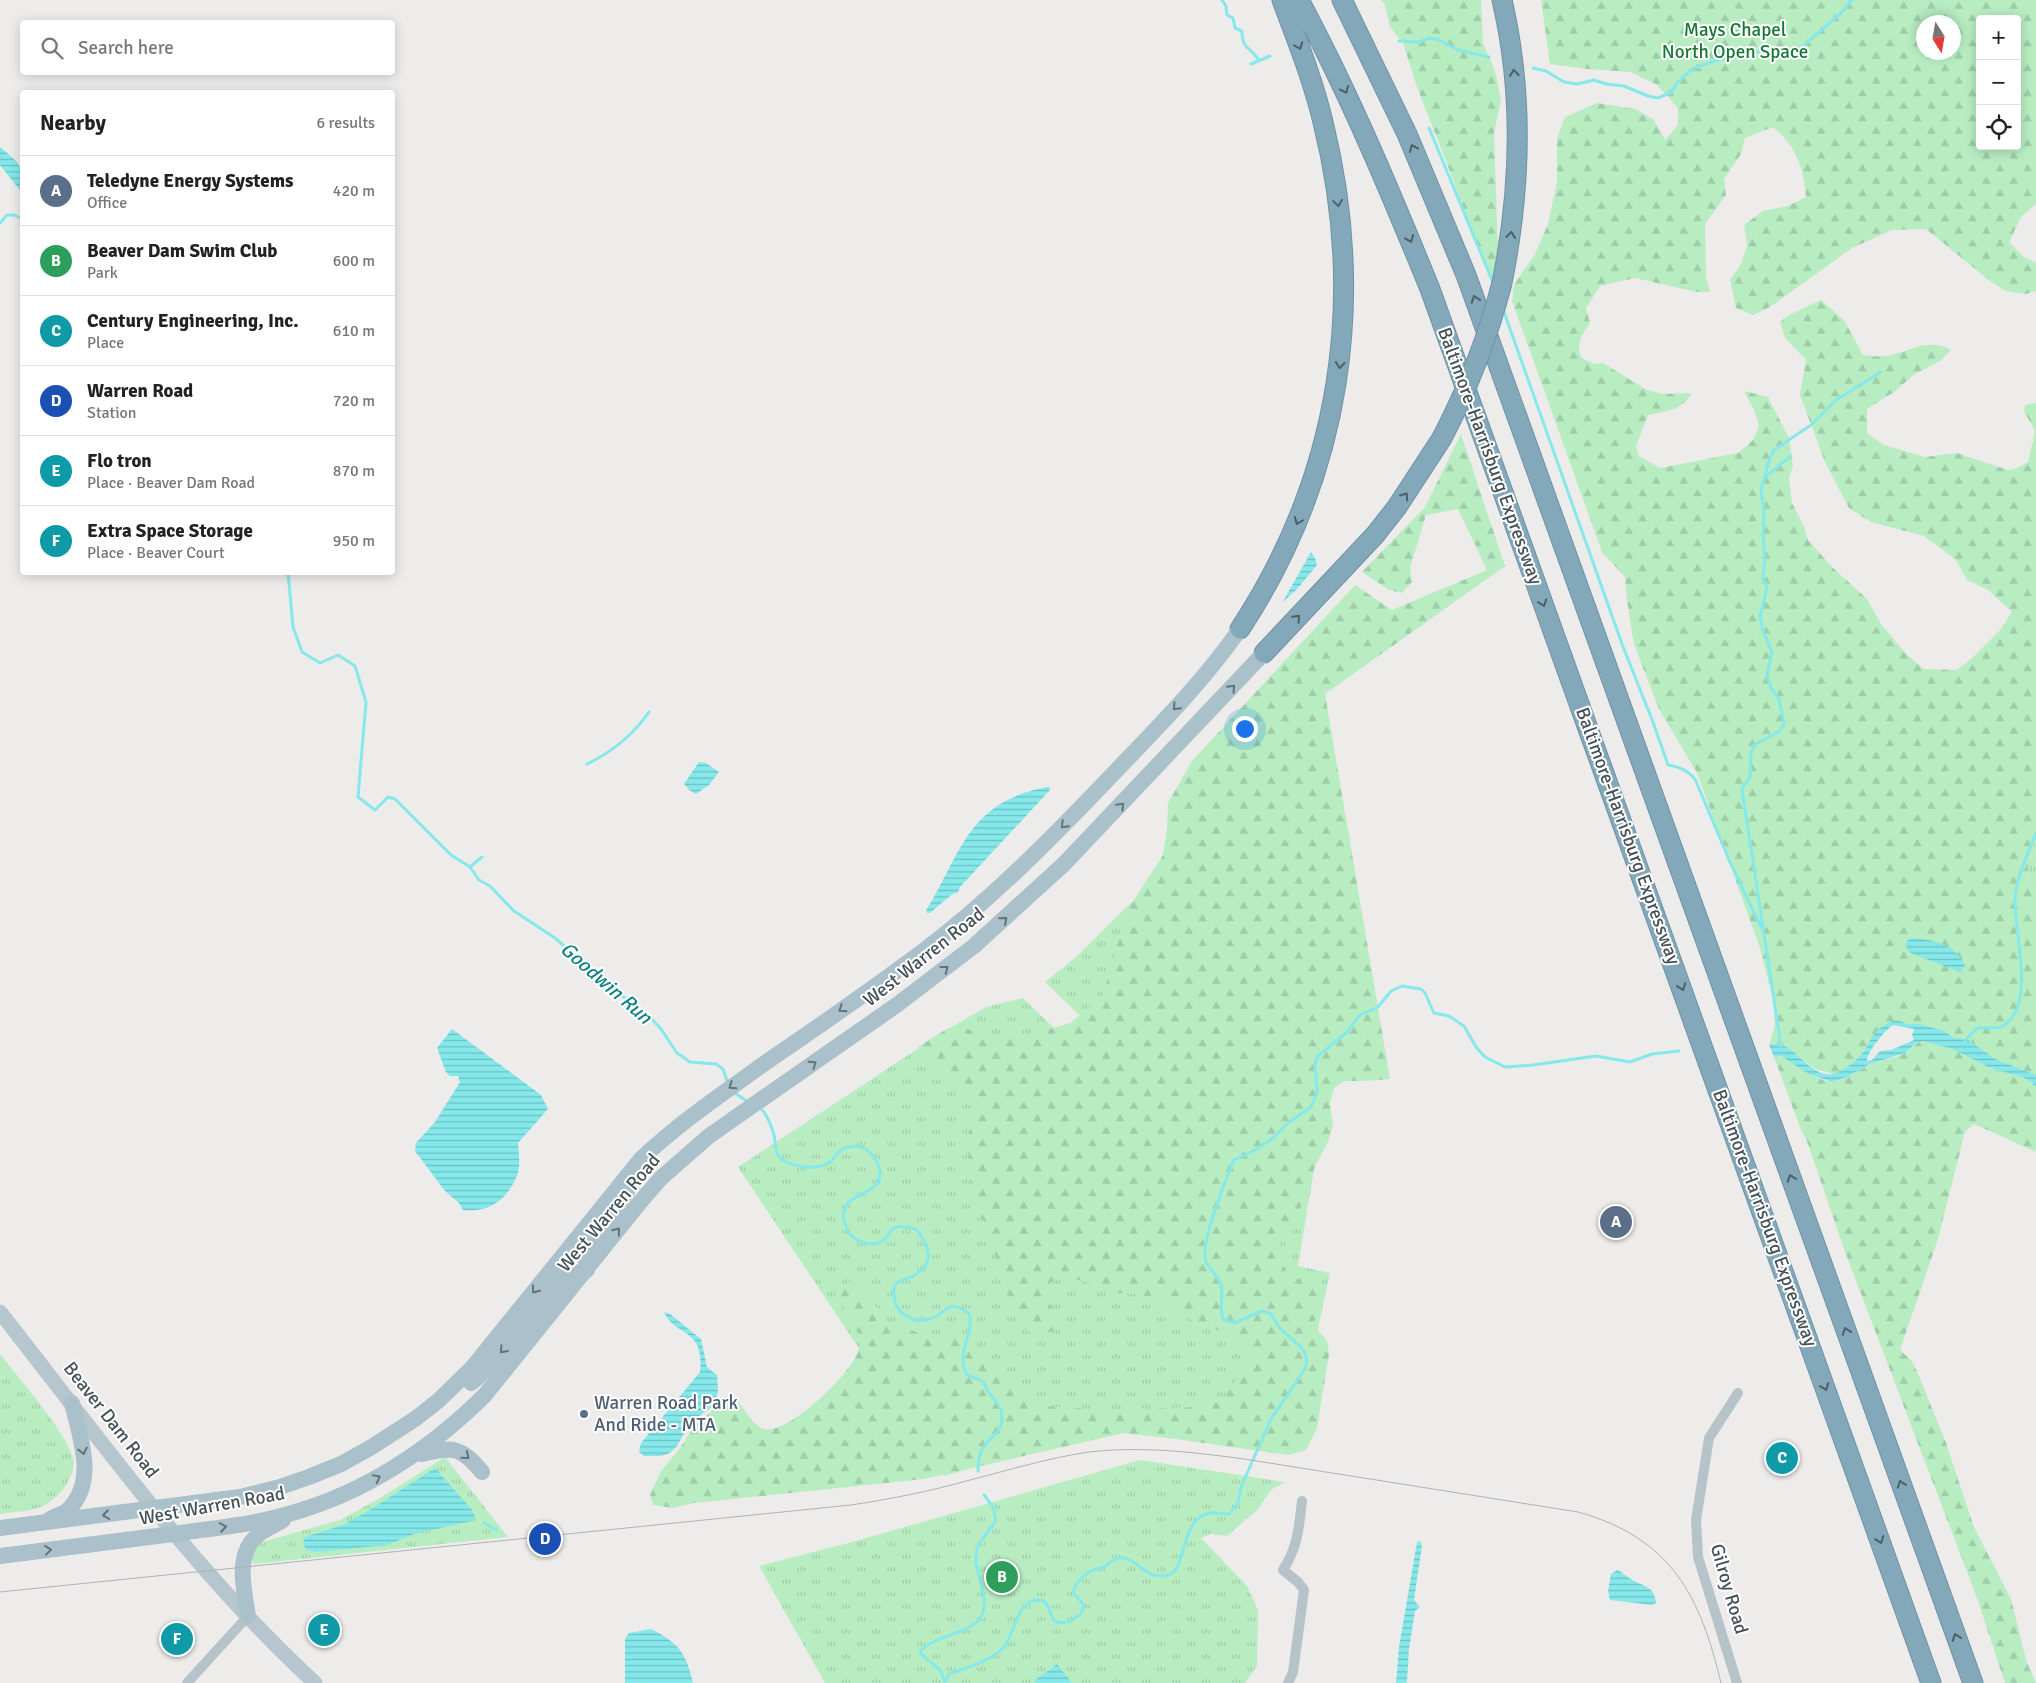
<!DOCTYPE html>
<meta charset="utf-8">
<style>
body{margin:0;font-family:Signika,sans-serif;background:#f6f6f6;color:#222}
.controls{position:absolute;right:15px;top:15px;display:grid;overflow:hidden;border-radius:5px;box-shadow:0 2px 12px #0003}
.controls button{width:45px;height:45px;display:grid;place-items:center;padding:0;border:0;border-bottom:1px solid #e0e0e0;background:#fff;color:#222;font:25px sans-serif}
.compass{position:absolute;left:1916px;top:15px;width:45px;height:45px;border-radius:50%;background:#fff;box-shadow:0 2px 12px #0003;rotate:169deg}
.you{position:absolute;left:1244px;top:728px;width:18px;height:18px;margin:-12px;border:4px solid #fff;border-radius:50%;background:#1a73e8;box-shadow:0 0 0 8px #1a73e833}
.badge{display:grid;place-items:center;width:32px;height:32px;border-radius:50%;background:#1a91d8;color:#fff;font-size:16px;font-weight:700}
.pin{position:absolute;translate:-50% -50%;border:2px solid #fff;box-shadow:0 1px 5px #0006}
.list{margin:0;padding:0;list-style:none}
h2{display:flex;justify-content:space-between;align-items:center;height:65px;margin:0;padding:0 20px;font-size:21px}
h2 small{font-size:16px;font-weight:400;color:#767676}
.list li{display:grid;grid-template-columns:32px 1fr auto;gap:15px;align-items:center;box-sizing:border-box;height:70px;padding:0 20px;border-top:1px solid #e0e0e0}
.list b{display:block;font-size:19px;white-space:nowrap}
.list p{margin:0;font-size:16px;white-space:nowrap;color:#767676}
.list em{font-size:16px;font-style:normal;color:#767676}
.icon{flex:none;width:28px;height:28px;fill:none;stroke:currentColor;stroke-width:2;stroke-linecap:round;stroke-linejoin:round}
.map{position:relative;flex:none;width:2036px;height:1683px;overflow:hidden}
.search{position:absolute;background:#fff;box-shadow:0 2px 12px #0003;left:20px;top:20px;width:375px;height:55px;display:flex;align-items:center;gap:12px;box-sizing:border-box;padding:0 18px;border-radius:5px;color:#767676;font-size:19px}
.panel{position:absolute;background:#fff;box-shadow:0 2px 12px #0003;left:20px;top:90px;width:375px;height:485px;border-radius:5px}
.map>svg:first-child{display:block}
.grass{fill:url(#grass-tufts)}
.forest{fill:url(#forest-firs);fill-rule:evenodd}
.water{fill:url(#water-rules);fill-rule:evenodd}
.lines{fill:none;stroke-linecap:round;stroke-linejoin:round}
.stream{stroke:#85e8ea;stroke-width:3}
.motorway-casing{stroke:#6e93a6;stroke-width:21}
.minor{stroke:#b6c3c8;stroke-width:10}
.secondary{stroke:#b6c6ce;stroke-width:15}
.primary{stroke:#aac1cb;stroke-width:16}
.motorway{stroke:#82a8ba;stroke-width:19}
.tram{stroke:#adb2b6;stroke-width:1}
.motorway-bridge-casing{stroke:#6e93a6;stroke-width:21;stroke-linecap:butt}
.motorway-bridge{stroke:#82a8ba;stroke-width:19}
.oneway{stroke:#4d5f67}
.oneway2{stroke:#63737a}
.service-dot{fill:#5c6f8a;stroke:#fff;stroke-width:2}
.labels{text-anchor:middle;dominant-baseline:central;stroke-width:4;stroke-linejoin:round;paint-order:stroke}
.park-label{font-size:19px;fill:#177735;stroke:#fff}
.street-label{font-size:19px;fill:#445258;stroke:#fff}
.service-label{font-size:19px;fill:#4e5e75;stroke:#fff;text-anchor:start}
.water-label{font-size:20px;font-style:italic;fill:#0e8284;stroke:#fff}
</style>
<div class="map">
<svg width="2036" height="1683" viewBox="0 0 2036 1683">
<defs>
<pattern id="grass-tufts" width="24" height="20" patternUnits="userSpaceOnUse" patternTransform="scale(1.25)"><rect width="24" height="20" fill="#b8edc2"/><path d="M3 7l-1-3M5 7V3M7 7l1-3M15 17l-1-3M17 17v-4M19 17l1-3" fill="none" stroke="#9fcda9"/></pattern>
<pattern id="forest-firs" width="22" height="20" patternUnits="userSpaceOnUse" patternTransform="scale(1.25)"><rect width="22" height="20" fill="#b8edc2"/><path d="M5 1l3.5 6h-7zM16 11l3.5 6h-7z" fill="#9fcda9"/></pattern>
<pattern id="water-rules" width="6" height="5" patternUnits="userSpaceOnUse" patternTransform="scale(1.25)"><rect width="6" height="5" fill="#85e8ea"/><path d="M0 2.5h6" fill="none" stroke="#6ebfc0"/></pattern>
</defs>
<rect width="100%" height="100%" fill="#eeebeb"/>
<path class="grass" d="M2036,839V892L2028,887L2027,869Z
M1189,846L1333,1053L1298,1266L1330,1273L1291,1453L1114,1428L944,1476L738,1167L948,1029L986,1007L1023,998L1079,1052L1080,1016L1045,982L1075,958Z
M0,1354C17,1376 67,1433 73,1458C77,1479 56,1502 38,1508C27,1512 12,1512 0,1514Z
M445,1457L508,1537L253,1564L251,1555L262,1542L340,1520L380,1498Z
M1140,1460L1285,1482L1271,1490L1258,1509L1227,1536L1211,1534L1201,1538L1247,1586L1258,1610L1257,1666L1245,1683H825L759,1566L852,1542Z"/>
<path class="forest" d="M1381,0H1481L1483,43L1495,71L1501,100L1494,133L1498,252L1494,284L1472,236L1454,182L1417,87L1403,43L1390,27L1385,5Z
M1541,0H2036V204L2021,217L2009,242L2024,257L2036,263V291L2026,294L2006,291L1990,281L1926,229L1892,230L1852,248L1770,307L1753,315L1736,308L1730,280L1741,264L1747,246L1744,225L1763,211L1788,206L1806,197C1803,166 1797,148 1773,127L1745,138L1741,154L1724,179L1726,195L1705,224L1706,278L1710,292H1697L1635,278L1600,286L1586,308L1590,323C1582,335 1576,343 1581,357L1593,364L1603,363L1647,390L1663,394L1692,393C1681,411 1667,411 1648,415L1636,446L1639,456L1660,468L1738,453L1753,440L1759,426L1754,410L1744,391L1768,397L1789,438L1793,466L1789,478L1792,503L1804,527L1808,540L1832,567L1867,599L1881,624L1907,655L1924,669L1957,670L1971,659L2000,630L2012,612L1988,590L1967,580L1956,560L1924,536L1871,522L1849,508L1825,462L1800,395L1806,360L1785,338L1780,322L1787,316L1821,300L1844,320L1863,355C1871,356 1879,357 1887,356C1908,352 1930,337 1951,350L1940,361L1915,374L1894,392L1867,409V433L1884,445L1925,457L1957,453L2008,470L2015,469L2028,462L2035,431L2024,411L2025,405L2036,403V839L2027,870L2028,887L2036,892V1075L1995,1059L1967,1039L1953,1038L1945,1031L1920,1024H1908L1898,1020L1869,1041L1863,1054L1853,1063L1834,1074L1815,1069L1796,1054L1775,1043L1769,1045L1775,1025L1773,998L1759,945L1697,773L1659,709L1634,644L1627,601L1625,577L1602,552L1512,301L1514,285L1535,254L1548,224L1557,182V138L1565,117L1597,103L1635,109L1653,119L1665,140L1678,125V108L1657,85L1631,72L1587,69L1550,64ZM1980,19H2017V146H1980ZM1924,22H1954V52H1924Z
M1461,434L1505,566L1325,694L1390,1079L1365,1081H1344L1334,1088L1330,1103L1333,1125L1328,1142L1314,1168L1310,1195L1297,1212V1224L1283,1239L1277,1250L1287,1274L1298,1279L1315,1272L1324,1275C1320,1289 1311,1313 1316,1326C1322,1340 1328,1333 1329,1354L1317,1428L1306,1450L1288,1455L1176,1439L1124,1433L924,1479L694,1503L673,1508L653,1505L650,1495L661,1471L680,1448L695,1425L713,1410L723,1397C726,1397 731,1398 734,1399C745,1406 750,1424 764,1429C787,1436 856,1370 859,1348C862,1325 839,1310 841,1296C841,1291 845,1286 848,1282L864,1286L884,1320L916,1332L936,1336L957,1335L975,1342L979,1353L990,1370L1013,1382L1036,1406L1118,1410L1194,1407L1221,1402L1248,1363L1249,1350L1214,1328L1195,1322L1166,1303L1139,1294L1118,1293L1094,1284L1066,1277L1053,1279L1046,1291L1053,1311L1055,1330L1038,1336L1025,1329L1016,1316L972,1188C966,1161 968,1131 975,1105L964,1085L945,1072L927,1064L918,1047L948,1028L967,1029L993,1037L1029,1035L1070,1023L1103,996L1126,912L1163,855L1167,830L1168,803L1192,761L1355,585L1392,610L1487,570L1458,509L1426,515L1410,568L1412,582L1402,593L1389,590L1362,572L1425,507Z
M1922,1041L1953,1049L1990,1068L2022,1077L2031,1082L2036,1087V1152L1974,1124L1965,1132L1938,1239L1900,1350L1912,1361L1919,1376L1946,1443L1974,1527L2011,1599L2026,1660L2036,1683H2005L1977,1598L1845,1252L1807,1141L1801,1130L1774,1057C1793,1052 1812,1084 1834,1081C1847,1080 1858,1070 1869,1065C1880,1060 1892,1059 1903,1054C1910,1050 1914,1044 1922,1041Z"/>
<path class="water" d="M0,147C22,165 23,165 22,193L0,165Z
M1311,552L1315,558L1317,565L1297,589L1282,603Z
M699,762L706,763L719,772L709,785L696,794L689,790L684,784Z
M1047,787H1049L1050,790L960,887L958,892L951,895L930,913H927L926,911C962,851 968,802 1047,787Z
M1910,938C1931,939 1957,944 1965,966L1960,972L1913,954L1907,950L1906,943Z
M1898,1020L1908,1024H1920L1945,1031L1953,1038L1967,1039L1995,1059L2036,1075V1087L2031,1082L2022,1077L1990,1068L1953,1049L1922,1041L1915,1044L1905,1053L1870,1064L1847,1077L1832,1082L1809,1074L1781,1056L1774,1057L1769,1045C1792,1036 1808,1078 1832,1074C1836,1073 1840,1071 1843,1069C1850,1065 1856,1061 1861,1055C1865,1051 1866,1047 1869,1042C1875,1030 1886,1022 1898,1020ZM1893,1025L1914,1029L1912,1035L1914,1040L1891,1050L1880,1051L1872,1060L1867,1061C1867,1052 1885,1030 1893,1025Z
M452,1029L541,1095L548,1109L518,1143C519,1154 521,1168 516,1178C506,1201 488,1213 463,1210L459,1203L445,1191L415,1151L416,1143L435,1122L460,1082L458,1076H450L446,1072L437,1048Z
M664,1312L670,1314L701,1339L707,1367L717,1375L718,1392L714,1405L690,1423L677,1446L670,1453L661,1456H644L639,1452L641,1443L700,1372C705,1327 676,1338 664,1312Z
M435,1468L472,1510L475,1517L472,1521L414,1534L387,1545L317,1552L306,1550L303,1543L305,1537L343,1525L365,1513Z
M1420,1541L1422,1546L1414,1600L1420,1607L1415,1611L1409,1649L1407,1681L1406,1683H1396L1399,1647L1417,1542Z
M1617,1570C1623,1572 1625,1576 1631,1579C1642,1587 1654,1584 1656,1603L1652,1605L1610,1600L1608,1591L1611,1574Z
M651,1629C679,1643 686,1653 693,1683H625V1639L629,1633Z
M1057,1664L1072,1683H1036L1034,1681Z"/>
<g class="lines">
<path class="stream" d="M1222,0L1226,6L1227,15L1233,18L1235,28L1242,31C1241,50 1253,48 1259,61
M1399,41L1419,42L1430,38L1439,40L1458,50L1489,57
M1251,64L1270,56
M1533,68L1546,71L1564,82L1577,84L1594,80L1606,84L1624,86L1648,96L1658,98L1672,92L1676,84L1692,69L1714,61L1756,51L1768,53L1802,47L1842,12L1852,0
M1429,128L1494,285
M0,223L7,215H14L22,219
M1503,309L1622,644L1653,722L1668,765C1680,767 1687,770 1695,779L1730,862L1761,927
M1764,478L1791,456
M288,572L293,627L302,652L320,663L338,655L355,666L366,702L358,797L375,810L388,797L395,799L451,855L470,867L479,880L490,886L514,911L555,938L614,990L647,1014L661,1029L677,1053L690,1062L716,1064L723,1069L728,1084
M587,764C612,752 633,735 649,712
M470,867L482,857
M1965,1041L1976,1029C1985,1026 1995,1030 2003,1026C2036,1006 2015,937 2015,902C2014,882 2029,852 2036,833
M1781,1046L1742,789L1750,777L1751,754L1754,745L1780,731L1784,724L1779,699L1771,688L1767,675L1772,653L1763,631L1760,617L1767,587L1763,579L1765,557L1763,535L1764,509L1761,490L1769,461L1774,450L1811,425L1836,400L1881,372
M732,1091L748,1102
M760,1108C766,1112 772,1127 774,1135C776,1142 774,1151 779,1157C789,1167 816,1170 827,1164C833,1161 836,1154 841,1150C846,1147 854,1146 859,1146C868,1149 874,1155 878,1164C889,1194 853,1190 845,1208C842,1213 844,1221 846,1227C851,1241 871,1249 884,1240C889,1236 890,1228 897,1227C902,1225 910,1228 916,1229C929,1245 936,1262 915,1275C910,1279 901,1279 897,1283C894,1286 893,1290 894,1294C894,1310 904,1316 917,1321C923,1321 928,1320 933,1318C949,1311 948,1298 969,1314C975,1331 957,1352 965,1371C968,1379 979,1377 984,1383C985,1385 986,1388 987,1390C994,1400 1003,1406 1002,1420C1002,1431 991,1437 985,1445C979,1451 978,1463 978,1471
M484,1523L496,1530
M945,1683L949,1674C969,1667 989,1662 1004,1647C1013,1638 1017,1598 1039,1600C1041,1600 1044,1601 1046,1603C1049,1608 1051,1615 1054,1621C1065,1625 1071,1621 1081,1614L1084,1605L1073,1592C1076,1582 1083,1575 1093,1570C1096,1569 1100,1569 1104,1567C1110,1563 1116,1556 1124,1558C1141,1561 1144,1580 1168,1575C1188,1570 1179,1518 1210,1513C1216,1512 1223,1514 1229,1514L1238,1503L1241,1487L1271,1419L1305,1369C1311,1352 1298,1344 1286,1334C1279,1328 1275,1322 1271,1314L1262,1311L1234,1323L1223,1319C1219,1307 1224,1296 1221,1285C1218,1276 1210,1270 1206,1262C1199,1245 1226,1179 1234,1160L1255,1150L1272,1139L1288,1123L1311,1107L1317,1093L1315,1064L1318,1056L1346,1033L1360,1015L1378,1007L1391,991L1402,986L1421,989L1425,993L1434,1013L1449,1016L1464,1026L1476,1047L1485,1057L1505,1067L1533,1065L1596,1056L1630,1062L1652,1054L1679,1051
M945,1683L941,1671L920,1653C929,1636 971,1634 981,1617C992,1597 971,1568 977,1549C980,1538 991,1530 996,1520L993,1507L984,1495"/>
<g class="motorway-casing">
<path id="motorway" d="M1299,0C1349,93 1390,191 1430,289L1931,1683
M1342,0L1407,134L1466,275L1973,1683
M1502,0C1524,94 1521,188 1502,283
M1240,629C1341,475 1367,300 1323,122C1313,80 1297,40 1282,0
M1264,653L1375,535L1397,507L1442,438"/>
</g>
<path class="minor" d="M187,1683L248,1616
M1288,1683L1293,1672L1304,1590L1298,1582L1283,1570C1298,1547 1299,1527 1302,1501
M1737,1683L1698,1557L1696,1520L1709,1438L1738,1393"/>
<path class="secondary" d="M0,1312C99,1438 197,1575 315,1683"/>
<path class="primary" d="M587,1270L585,1253L590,1241L627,1192
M471,1383L477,1378L512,1340L557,1283L569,1275L587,1270
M422,1454C453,1446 461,1447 482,1472
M50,1519C55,1516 63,1514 67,1511C98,1482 80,1437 72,1403
M0,1528L240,1497L280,1487L309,1477L341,1464L370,1448L415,1419L438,1401L472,1368L641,1159C679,1123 722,1094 765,1063C815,1029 865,994 914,958C987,904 1050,840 1112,775C1157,728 1203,682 1240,629
M0,1556C58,1549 115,1541 173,1534C213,1528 253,1525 292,1513C366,1492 429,1450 484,1396L641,1201L661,1178L709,1136L898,1004L974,946L1064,864L1264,653
M248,1616C244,1589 234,1554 259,1534C266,1529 275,1525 283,1520"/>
<use href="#motorway" class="motorway"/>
<path class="tram" d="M0,1592L851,1505C891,1499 931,1491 970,1480C1009,1470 1048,1458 1089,1452C1141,1446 1192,1452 1244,1459L1578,1512C1671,1538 1700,1595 1721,1683"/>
<g class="motorway-bridge-casing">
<path id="motorway-bridge" d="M1442,438C1468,388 1488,337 1502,283"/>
</g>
<use href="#motorway-bridge" class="motorway-bridge"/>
</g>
<defs><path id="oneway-chevron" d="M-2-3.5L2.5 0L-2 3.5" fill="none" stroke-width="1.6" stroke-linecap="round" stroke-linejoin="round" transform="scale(1.25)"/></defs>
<g class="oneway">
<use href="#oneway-chevron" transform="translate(1299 46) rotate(69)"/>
<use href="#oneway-chevron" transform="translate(1514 73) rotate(-96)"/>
<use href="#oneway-chevron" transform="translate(1345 90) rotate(66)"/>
<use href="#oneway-chevron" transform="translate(1413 148) rotate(-113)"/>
<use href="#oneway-chevron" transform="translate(1338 203) rotate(82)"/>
<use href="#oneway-chevron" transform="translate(1511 235) rotate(-83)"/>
<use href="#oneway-chevron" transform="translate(1410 239) rotate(68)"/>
<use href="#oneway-chevron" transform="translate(1475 299) rotate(-110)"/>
<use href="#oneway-chevron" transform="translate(1340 365) rotate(96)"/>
<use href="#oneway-chevron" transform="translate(1405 496) rotate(-55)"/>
<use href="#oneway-chevron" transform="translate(1298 521) rotate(112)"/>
<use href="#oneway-chevron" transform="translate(1543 603) rotate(70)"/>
<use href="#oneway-chevron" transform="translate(1297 618) rotate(-47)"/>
<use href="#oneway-chevron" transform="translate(1682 987) rotate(70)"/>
<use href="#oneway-chevron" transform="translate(1791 1178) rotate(-110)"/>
<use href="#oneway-chevron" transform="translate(1846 1331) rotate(-110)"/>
<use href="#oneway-chevron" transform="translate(1825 1387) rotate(70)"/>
<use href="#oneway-chevron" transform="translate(1901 1484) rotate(-110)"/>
<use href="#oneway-chevron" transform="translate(1880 1540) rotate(70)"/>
<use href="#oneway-chevron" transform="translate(1956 1637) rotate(-110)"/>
</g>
<g class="oneway2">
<use href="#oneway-chevron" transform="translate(1232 688) rotate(-47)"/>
<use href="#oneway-chevron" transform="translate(1176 707) rotate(133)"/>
<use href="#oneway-chevron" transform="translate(1121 806) rotate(-46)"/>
<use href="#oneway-chevron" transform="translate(1064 825) rotate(135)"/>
<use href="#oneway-chevron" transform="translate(1004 920) rotate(-41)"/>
<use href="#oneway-chevron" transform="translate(945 969) rotate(-38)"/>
<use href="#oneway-chevron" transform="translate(842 1009) rotate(145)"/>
<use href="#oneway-chevron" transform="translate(813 1064) rotate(-35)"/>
<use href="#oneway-chevron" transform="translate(732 1086) rotate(146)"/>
<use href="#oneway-chevron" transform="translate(617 1231) rotate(-51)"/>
<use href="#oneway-chevron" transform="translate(535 1290) rotate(128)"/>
<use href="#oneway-chevron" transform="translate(503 1350) rotate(132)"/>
<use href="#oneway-chevron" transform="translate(83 1451) rotate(78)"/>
<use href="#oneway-chevron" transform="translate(466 1456) rotate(39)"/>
<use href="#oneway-chevron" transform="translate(377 1478) rotate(-27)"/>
<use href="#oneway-chevron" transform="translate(106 1515) rotate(172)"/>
<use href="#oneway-chevron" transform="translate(223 1527) rotate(-9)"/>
<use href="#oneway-chevron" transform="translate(48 1550) rotate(-7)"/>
</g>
<circle class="service-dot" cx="584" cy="1414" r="5"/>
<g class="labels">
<g class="park-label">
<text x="1735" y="30">Mays Chapel<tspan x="1735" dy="22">North Open Space</tspan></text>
</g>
<g class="street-label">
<text transform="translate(1490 456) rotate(70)">Baltimore-Harrisburg Expressway</text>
<text transform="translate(1628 836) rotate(70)">Baltimore-Harrisburg Expressway</text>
<text transform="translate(924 957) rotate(-38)">West Warren Road</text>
<text transform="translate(609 1213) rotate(-50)">West Warren Road</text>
<text transform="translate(1765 1218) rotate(70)">Baltimore-Harrisburg Expressway</text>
<text transform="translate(111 1420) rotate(52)">Beaver Dam Road</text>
<text transform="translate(212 1506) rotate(-10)">West Warren Road</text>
<text transform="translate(1729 1589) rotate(74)">Gilroy Road</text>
</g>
<g class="service-label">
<text x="594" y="1403">Warren Road Park<tspan x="594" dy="22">And Ride - MTA</tspan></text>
</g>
<g class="water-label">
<text transform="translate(606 983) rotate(41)">Goodwin Run</text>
</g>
</g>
</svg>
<div class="controls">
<button>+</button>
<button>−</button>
<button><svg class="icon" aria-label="locate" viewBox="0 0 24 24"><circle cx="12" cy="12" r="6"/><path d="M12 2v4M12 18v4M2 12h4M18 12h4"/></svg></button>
</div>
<svg class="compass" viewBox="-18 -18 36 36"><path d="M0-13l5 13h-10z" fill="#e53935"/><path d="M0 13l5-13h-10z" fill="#767676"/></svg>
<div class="you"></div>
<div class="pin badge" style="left:1616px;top:1222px;background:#5c6f8a">A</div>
<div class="pin badge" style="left:1002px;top:1577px;background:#2e9e5b">B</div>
<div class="pin badge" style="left:1782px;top:1458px;background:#0f9aa8">C</div>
<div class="pin badge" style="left:545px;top:1539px;background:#1a4fb4">D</div>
<div class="pin badge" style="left:324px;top:1630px;background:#0f9aa8">E</div>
<div class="pin badge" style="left:177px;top:1639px;background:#0f9aa8">F</div>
<div class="search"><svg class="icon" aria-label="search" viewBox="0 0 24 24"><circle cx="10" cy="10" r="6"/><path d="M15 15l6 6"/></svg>Search here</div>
<section class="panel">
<h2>Nearby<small>6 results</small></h2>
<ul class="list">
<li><span class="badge" style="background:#5c6f8a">A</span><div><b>Teledyne Energy Systems</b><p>Office</p></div><em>420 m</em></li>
<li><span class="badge" style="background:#2e9e5b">B</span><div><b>Beaver Dam Swim Club</b><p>Park</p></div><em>600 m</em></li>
<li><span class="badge" style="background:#0f9aa8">C</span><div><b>Century Engineering, Inc.</b><p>Place</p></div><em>610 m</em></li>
<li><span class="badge" style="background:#1a4fb4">D</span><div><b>Warren Road</b><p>Station</p></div><em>720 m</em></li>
<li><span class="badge" style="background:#0f9aa8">E</span><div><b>Flo tron</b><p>Place · Beaver Dam Road</p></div><em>870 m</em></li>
<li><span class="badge" style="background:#0f9aa8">F</span><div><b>Extra Space Storage</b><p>Place · Beaver Court</p></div><em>950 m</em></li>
</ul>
</section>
</div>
